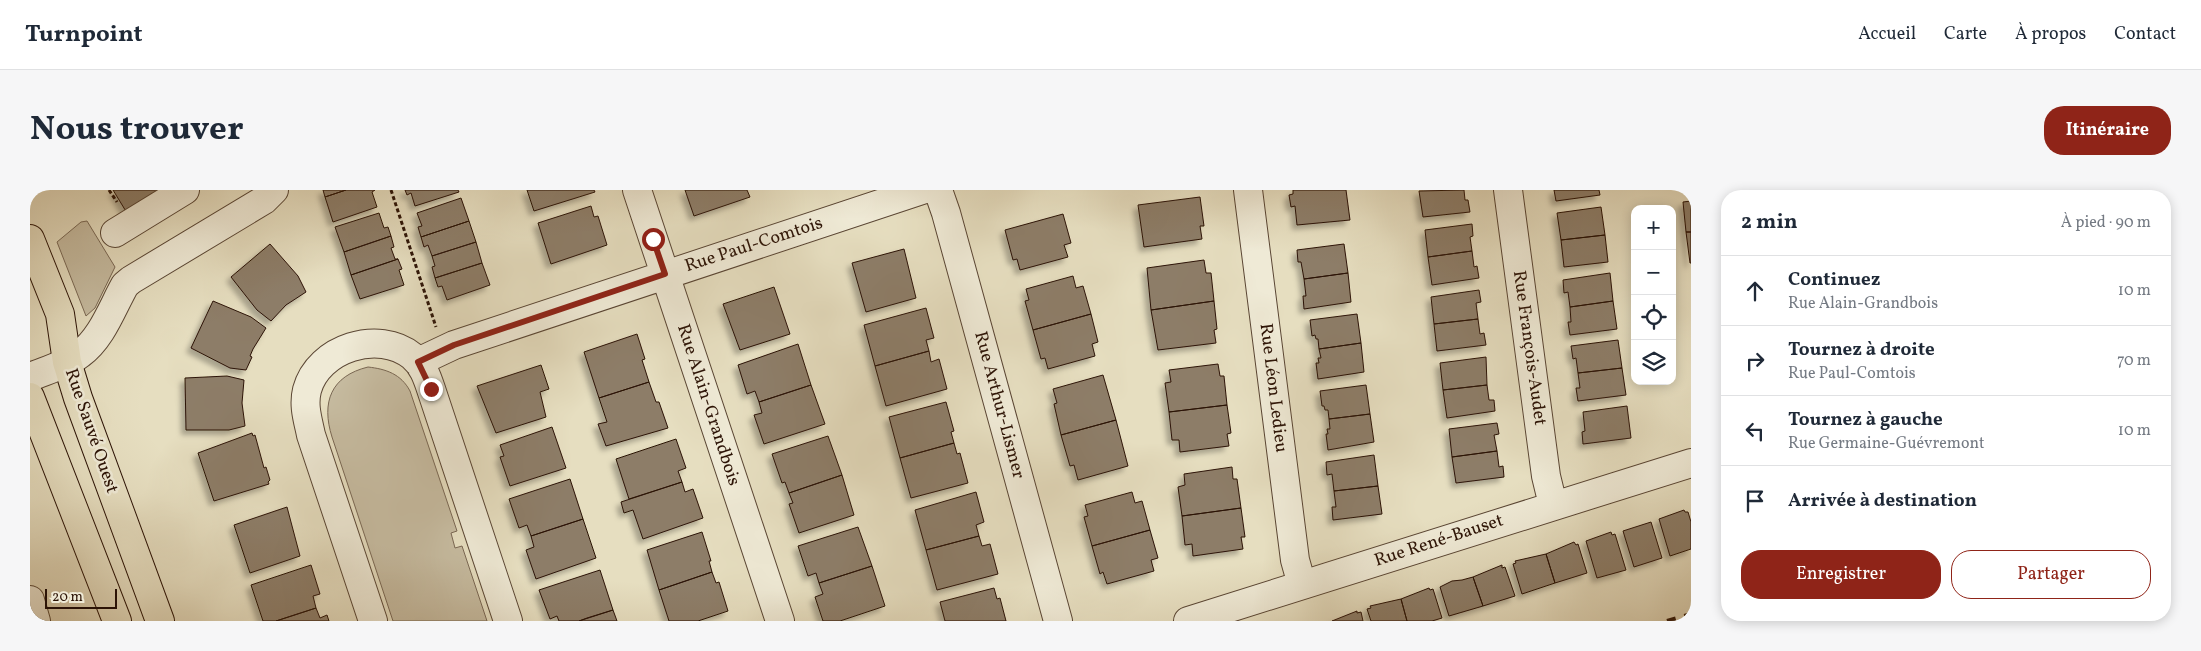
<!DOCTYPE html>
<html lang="fr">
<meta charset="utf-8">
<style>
body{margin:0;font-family:Vollkorn,serif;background:#f6f6f7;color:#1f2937}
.controls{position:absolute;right:15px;top:15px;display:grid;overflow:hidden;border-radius:10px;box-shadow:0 2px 12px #0003}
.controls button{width:45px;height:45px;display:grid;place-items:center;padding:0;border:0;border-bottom:1px solid #e0e1e3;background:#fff;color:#1f2937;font:25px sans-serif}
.scale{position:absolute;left:15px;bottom:12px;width:72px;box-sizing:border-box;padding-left:5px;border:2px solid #2c1306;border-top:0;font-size:14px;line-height:18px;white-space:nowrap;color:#2c1306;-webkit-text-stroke:4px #efead6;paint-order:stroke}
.stop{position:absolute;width:15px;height:15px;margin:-11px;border:4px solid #8f2418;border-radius:50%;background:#fff}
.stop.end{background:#8f2418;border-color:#fff;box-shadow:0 1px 5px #0008}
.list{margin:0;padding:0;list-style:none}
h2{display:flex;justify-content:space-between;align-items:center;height:65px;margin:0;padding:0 20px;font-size:21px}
h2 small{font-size:16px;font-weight:400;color:#747a83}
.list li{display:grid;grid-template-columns:32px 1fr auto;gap:15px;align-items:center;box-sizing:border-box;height:70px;padding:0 20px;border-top:1px solid #e0e1e3}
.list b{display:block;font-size:19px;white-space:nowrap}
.list p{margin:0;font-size:16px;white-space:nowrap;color:#747a83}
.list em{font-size:16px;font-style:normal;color:#747a83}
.actions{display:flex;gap:10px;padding:15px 20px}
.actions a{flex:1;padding:11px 0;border:1px solid #8f2418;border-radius:20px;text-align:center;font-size:18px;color:#8f2418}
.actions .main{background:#8f2418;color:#fff}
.icon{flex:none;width:28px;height:28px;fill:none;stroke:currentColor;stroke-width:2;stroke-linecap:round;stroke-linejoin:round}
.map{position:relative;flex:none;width:1661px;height:431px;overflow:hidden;border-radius:20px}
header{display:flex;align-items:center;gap:30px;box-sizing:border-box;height:70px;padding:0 25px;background:#fff;border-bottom:1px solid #e0e1e3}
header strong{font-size:24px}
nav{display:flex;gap:28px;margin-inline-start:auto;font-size:18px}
.intro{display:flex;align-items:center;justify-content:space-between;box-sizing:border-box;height:120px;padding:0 30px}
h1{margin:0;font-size:35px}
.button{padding:12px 22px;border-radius:20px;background:#8f2418;color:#fff;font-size:18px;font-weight:700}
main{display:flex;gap:30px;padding:0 30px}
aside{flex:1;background:#fff;border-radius:20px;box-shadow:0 2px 12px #0003}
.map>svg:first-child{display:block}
.green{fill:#c6bba0;stroke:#796753}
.building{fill:#8d7d67;stroke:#2c1306;filter:url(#shadow)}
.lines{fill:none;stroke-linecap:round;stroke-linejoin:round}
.minor-casing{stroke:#5a4634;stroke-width:30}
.major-casing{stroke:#2c1306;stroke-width:30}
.path{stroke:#2c1306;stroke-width:3;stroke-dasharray:4 2.5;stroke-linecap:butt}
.minor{stroke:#efead6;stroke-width:28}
.major{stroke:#e6dec0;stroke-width:28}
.rail{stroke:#2c1306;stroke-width:4;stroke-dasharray:9 9;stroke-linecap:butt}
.route{stroke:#8f2418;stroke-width:6}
.labels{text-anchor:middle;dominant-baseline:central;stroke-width:5;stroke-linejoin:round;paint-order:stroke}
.street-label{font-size:18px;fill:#2c1306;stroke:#efead6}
</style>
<header>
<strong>Turnpoint</strong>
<nav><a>Accueil</a><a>Carte</a><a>À propos</a><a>Contact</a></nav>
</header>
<div class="intro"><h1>Nous trouver</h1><a class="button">Itinéraire</a></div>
<main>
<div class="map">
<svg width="1661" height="431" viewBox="0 0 1661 431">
<defs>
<filter id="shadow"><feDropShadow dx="-4.5" dy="4.5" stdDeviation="2.5" flood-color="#0004"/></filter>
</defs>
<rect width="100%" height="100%" fill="#e6dec0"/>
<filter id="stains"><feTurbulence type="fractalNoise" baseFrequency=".004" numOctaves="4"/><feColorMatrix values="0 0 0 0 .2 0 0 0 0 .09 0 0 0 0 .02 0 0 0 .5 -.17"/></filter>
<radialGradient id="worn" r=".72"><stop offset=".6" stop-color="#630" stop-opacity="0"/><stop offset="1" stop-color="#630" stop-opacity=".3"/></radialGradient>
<path class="green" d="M57,31L85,77L65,118L56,126L27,52L51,32Z
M338,177C356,179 371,184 380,201L427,341L421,343L425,358L432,356L457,431H363L302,247C291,212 301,186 338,177Z"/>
<path class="building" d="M83,0H134L97,23Z
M293,0H316L295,7Z
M316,0H345L342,2L347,17L303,32L295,7Z
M375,0H428L429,2L385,16L381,3L377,5Z
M497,0H564L565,2L504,21Z
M655,0H717L720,7L664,26Z
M1263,0H1316L1320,30L1267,35L1265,16L1261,17L1259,5L1263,4Z
M1434,0L1435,10H1438L1440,22L1393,27L1389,1Z
M1524,0H1569L1570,5L1526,11Z
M1170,7L1174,36H1170L1172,49L1114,57L1108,15Z
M431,8L439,31L391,47L388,37L392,36L387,23Z
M1661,11V42H1656L1653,12Z
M561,16L564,27L568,26L577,55L521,74L508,33Z
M1571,17L1575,45L1531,50L1527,23Z
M349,23L354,38L358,37L361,46L314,62L305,37Z
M1033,24L1041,53L1034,55L1038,67L990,80L987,69L983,70L975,40Z
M439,31L446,52L402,66L398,55L394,57L391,47Z
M1442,34L1443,46L1440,47L1442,61L1398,67L1395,40Z
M1656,42H1661V73H1660Z
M1575,45L1578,72L1534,77L1531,50Z
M361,46L364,57L361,58L365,69H368L321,85L314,62Z
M446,52L452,73L405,88L402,77L405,76L402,66Z
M240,54L268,86L276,102L256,115L241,131L227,120L201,87Z
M1314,54L1318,83L1274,89L1271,72H1268L1267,60Z
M874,59L886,108L836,122L822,73Z
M1442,61L1444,77L1447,76L1449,88L1402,95L1398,67Z
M368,69L372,79L369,80L374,95L330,109L321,85Z
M1174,70L1176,83H1181L1184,111L1121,120L1117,78Z
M452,73L460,95L417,110L412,96L408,97L405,88Z
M1318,83L1321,112L1274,119L1273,106H1276L1274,89Z
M1580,83L1583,111L1540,117L1538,102L1534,103L1533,90Z
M1043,86L1046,98L1053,96L1061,124L1003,140L995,111L999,110L996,99Z
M744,97L760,144L710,160L693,114Z
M1449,100L1451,112L1446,113L1448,129L1404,134L1401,107Z
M183,111L221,127L236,138L223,159L220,166L222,167L216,180L200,178L161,158Z
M1184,111L1187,139L1184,140L1186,153L1128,160L1121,120Z
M1583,111L1587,139L1540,145L1538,132H1541L1540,117Z
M896,118L904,148L896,150L899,161L845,176L834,135Z
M1061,124L1068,152L1062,154L1065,166L1018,179L1015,168L1011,169L1003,140Z
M1327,124L1331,153L1289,159L1288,149H1286L1285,145L1282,146L1280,130Z
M1448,129L1450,144L1454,143L1456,155L1407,161L1404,134Z
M607,144L615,169L612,170L619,192L569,208L554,162Z
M1588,150L1592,178L1548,183L1546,168L1543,169L1541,156Z
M1331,153L1334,182L1288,189L1286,173H1289L1288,168H1291L1289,159Z
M768,154L781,195L729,212L725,201L717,204L708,175Z
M899,161L901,172L909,169L917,199L856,216L845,176Z
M1456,167L1457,195L1413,200L1410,173Z
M1188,174L1190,186H1194L1197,215L1139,222L1135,193L1141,192L1139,180Z
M511,175L519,199L510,202L516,227L466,243L447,196Z
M1592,178L1596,205L1548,211L1546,198H1550L1548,183Z
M1073,185L1086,230L1031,245L1024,214L1027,213L1023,199Z
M197,186L214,190L212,213L215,236L199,240H156L155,188Z
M619,192L626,212H629L638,238L576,256L568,234L577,232L569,208Z
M781,195L795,234L734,254L724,225L732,223L729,212Z
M1336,195L1340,224L1299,229L1298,220H1295L1294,216H1292L1290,201Z
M1457,195L1459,210H1464L1465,221L1417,228L1413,200Z
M916,212L924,241L921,242L924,253L870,268L859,227Z
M1197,215L1201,243L1197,244L1199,256L1150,262L1149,250H1142L1139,222Z
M1597,216L1601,248L1553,254L1552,242L1555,241L1553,222Z
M1340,224L1344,252L1298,260L1296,244H1298L1297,239H1300L1299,229Z
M1086,230L1098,276L1048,290L1044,275L1040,276L1031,245Z
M1467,233L1469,244L1464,245L1467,261L1422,267L1419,239Z
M522,237L536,278L480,296L470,267L474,266L470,255Z
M222,243L223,246L225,245L234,278L236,277L240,290L238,292L239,294L184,311L168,263Z
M798,246L812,285L759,303L755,292L752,293L742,264Z
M646,249L656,278L648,281L652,292L599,309L586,269Z
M924,253L927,264L930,263L938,293L881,308L870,268Z
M1467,261L1469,277L1473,276L1474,287L1426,293L1422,267Z
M1344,265L1348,296L1304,301L1302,284L1297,285L1296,272Z
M1202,277L1203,289H1207L1211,318L1152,326L1148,297L1155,295L1154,284Z
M812,285L824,325L769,343L759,314L763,313L759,303Z
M540,289L553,329L501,346L497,335L489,338L479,309Z
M652,292L655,302L663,299L673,328L613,349L603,320L594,323L591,312Z
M1348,296L1352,324L1303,330L1302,317H1306L1304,301Z
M946,302L954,332L946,335L949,346L896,360L885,320Z
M1102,302L1105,313L1112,311L1120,340L1062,356L1054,327L1058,326L1055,315Z
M257,317L270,366L220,383L204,335Z
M1211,318L1215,347H1211L1213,359L1163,366L1162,354L1155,355L1152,326Z
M1654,320L1655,322H1658L1661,332V359L1640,366L1629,329Z
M553,329L566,368L506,389L496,360L504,357L501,346Z
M1621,332L1632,368L1604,377L1593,341Z
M828,337L842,376L789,393L786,383L778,386L768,356Z
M1120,340L1128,368L1121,370L1124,381L1077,394L1073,382L1070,384L1062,356Z
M672,342L681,371H679L682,382L629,400L617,360Z
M1581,342L1582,345L1585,344L1596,380L1567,388L1556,351Z
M949,346L952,356L960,354L968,384L907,400L896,360Z
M1544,352L1546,355L1548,354L1557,383L1525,393L1516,364Z
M1516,364L1525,393L1492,404L1483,374L1486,373L1485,371Z
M281,375L290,404L283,406L286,418L246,431H233L221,395Z
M1472,375V378L1475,377L1485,406L1453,416L1443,387Z
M842,376L855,416L810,431H793L785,407L793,404L789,393Z
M570,380L583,420L549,431H529L527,426L520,429L509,400Z
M682,382L686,393L689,392L698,421L668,431H639L629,400Z
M1443,387L1453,416L1419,426L1410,397L1422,391L1432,390Z
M964,398L967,409L970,408L976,431H915L910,412Z
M1399,398L1400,400L1403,399L1412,428L1402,431H1377L1371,409Z
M1371,409L1377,431H1341L1337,419L1341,418L1340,416Z
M286,418L290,428L297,425L299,431H246Z
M583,420L587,431H549L557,428Z
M1327,421V423L1331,422L1333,431H1302Z"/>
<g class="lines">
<g class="minor-casing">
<path id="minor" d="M607,0L750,431
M908,0L916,23L1028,431
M1218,0L1265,370L1272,395
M1478,0L1516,286L1523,315
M85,43L155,0
M388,172L424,155L892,0
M0,187C17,180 36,175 50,164C72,148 82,118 95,95L101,90L234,10L244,0
M0,410L6,431
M343,431L281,245C278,230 273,216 277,200C288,158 349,139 382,166C393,175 397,187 401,199L478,431
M1158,431L1661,273"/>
</g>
<g class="major-casing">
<path id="major" d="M0,49L30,124L37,172L48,208L130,431
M0,207L87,431"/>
</g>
<path class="path" d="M79,0L87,12
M361,0L406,137"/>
<use href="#minor" class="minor"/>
<use href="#major" class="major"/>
<path class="rail" d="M1637,431L1661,424"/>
</g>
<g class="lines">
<path class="route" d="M401,199L388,172L424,155L635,84L623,49"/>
</g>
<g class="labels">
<g class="street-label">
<text transform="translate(724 55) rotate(-18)">Rue Paul-Comtois</text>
<text transform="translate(1499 158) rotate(82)">Rue François-Audet</text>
<text transform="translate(1243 198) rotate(83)">Rue Léon Ledieu</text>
<text transform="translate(678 215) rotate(72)">Rue Alain-Grandbois</text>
<text transform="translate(969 215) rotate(75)">Rue Arthur-Lismer</text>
<text transform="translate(61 241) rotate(71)">Rue Sauvé Ouest</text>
<text transform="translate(1409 351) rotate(-18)">Rue René-Bauset</text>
</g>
</g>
<rect width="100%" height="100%" filter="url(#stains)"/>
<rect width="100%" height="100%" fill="url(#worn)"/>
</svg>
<div class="controls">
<button>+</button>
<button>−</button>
<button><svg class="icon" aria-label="locate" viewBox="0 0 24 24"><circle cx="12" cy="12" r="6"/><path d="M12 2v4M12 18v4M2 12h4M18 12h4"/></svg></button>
<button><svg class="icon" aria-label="layers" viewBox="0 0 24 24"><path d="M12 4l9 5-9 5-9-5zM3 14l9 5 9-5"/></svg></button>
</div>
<div class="scale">20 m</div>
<div class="stop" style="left:623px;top:49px"></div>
<div class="stop end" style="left:401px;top:199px"></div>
</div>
<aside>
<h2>2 min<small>À pied · 90 m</small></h2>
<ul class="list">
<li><svg class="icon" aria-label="ahead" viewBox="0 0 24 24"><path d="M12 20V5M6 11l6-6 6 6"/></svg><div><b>Continuez</b><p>Rue Alain-Grandbois</p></div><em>10 m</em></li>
<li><svg class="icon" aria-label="right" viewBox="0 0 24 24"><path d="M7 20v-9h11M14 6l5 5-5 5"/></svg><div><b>Tournez à droite</b><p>Rue Paul-Comtois</p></div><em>70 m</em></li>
<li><svg class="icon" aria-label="left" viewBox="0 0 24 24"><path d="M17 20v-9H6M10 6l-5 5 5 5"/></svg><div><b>Tournez à gauche</b><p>Rue Germaine-Guévremont</p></div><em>10 m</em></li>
<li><svg class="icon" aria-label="arrive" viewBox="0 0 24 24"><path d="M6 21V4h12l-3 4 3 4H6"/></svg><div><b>Arrivée à destination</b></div></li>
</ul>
<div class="actions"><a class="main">Enregistrer</a><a>Partager</a></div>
</aside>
</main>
